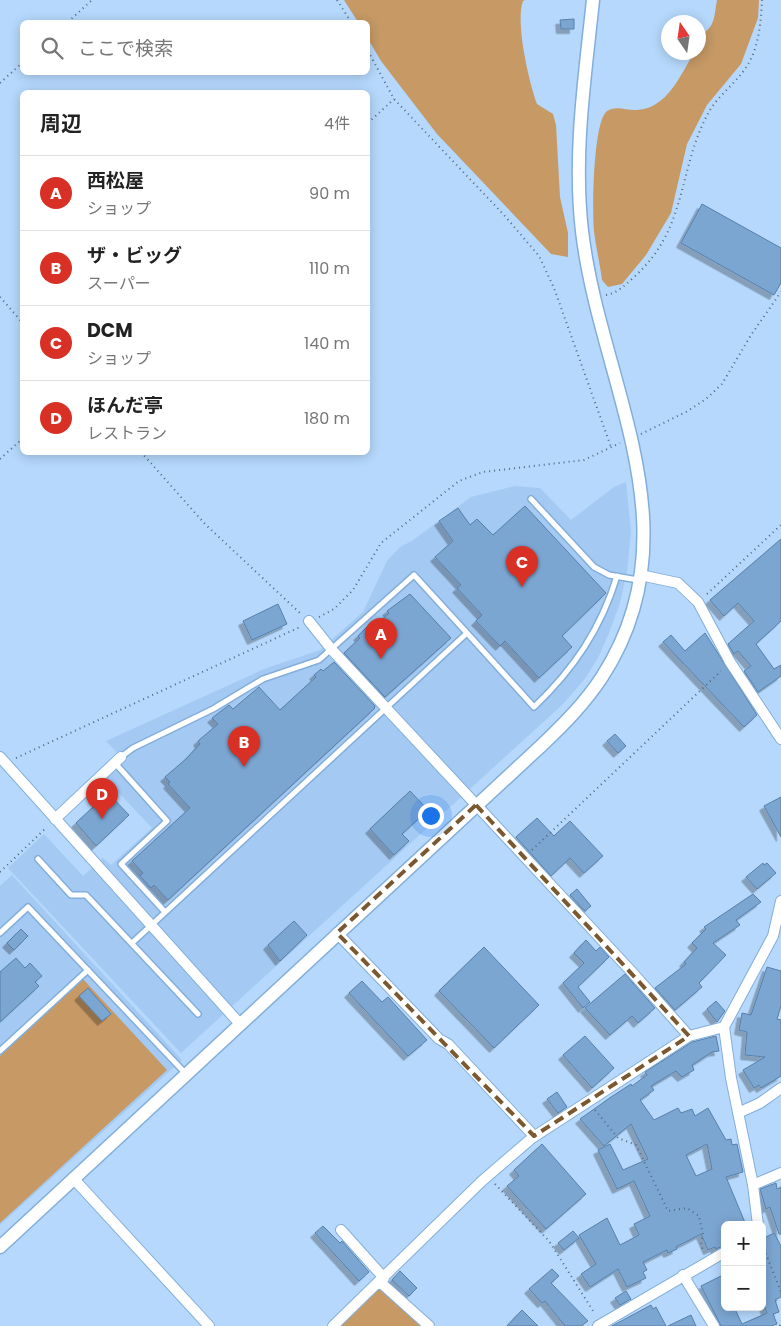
<!DOCTYPE html>
<html lang="ja">
<meta charset="utf-8">
<style>
body{margin:0;font-family:Poppins,"Noto Sans JP",sans-serif;background:#f2f2f2;color:#222}
.controls{position:absolute;right:15px;bottom:15px;display:grid;overflow:hidden;border-radius:8px;box-shadow:0 2px 12px #0003}
.controls button{width:45px;height:45px;display:grid;place-items:center;padding:0;border:0;border-bottom:1px solid #e0e0e0;background:#fff;color:#222;font:25px sans-serif}
.compass{position:absolute;left:661px;top:15px;width:45px;height:45px;border-radius:50%;background:#fff;box-shadow:0 2px 12px #0003;rotate:347deg}
.you{position:absolute;left:430px;top:815px;width:18px;height:18px;margin:-12px;border:4px solid #fff;border-radius:50%;background:#1a73e8;box-shadow:0 0 0 8px #1a73e833}
.badge{display:grid;place-items:center;width:32px;height:32px;border-radius:50%;background:#d93025;color:#fff;font-size:16px;font-weight:700}
.pin{position:absolute;translate:-50% -41px;filter:drop-shadow(0 1px 2px #0008)}
.pin::after{content:'';position:absolute;top:26px;width:18px;height:15px;background:inherit;clip-path:polygon(0 0,100% 0,50% 100%)}
.list{margin:0;padding:0;list-style:none}
h2{display:flex;justify-content:space-between;align-items:center;height:65px;margin:0;padding:0 20px;font-size:21px}
h2 small{font-size:16px;font-weight:400;color:#767676}
.list li{display:grid;grid-template-columns:32px 1fr auto;gap:15px;align-items:center;box-sizing:border-box;height:75px;padding:0 20px;border-top:1px solid #e0e0e0}
.list b{display:block;font-size:19px;white-space:nowrap}
.list p{margin:0;font-size:16px;white-space:nowrap;color:#767676}
.list em{font-size:16px;font-style:normal;color:#767676}
.icon{flex:none;width:28px;height:28px;fill:none;stroke:currentColor;stroke-width:2;stroke-linecap:round;stroke-linejoin:round}
.map{position:relative;flex:none;width:781px;height:1326px;overflow:hidden}
.search{position:absolute;background:#fff;box-shadow:0 2px 12px #0003;left:20px;top:20px;width:350px;height:55px;display:flex;align-items:center;gap:12px;box-sizing:border-box;padding:0 18px;border-radius:8px;color:#767676;font-size:19px}
.panel{position:absolute;background:#fff;box-shadow:0 2px 12px #0003;left:20px;top:90px;width:350px;height:365px;border-radius:8px}
.map>svg:first-child{display:block}
.built{fill:#a4caf3}
.green{fill:#c69965}
.building{fill:#7ca6d2;stroke:#5780a9;fill-rule:evenodd;filter:url(#shadow)}
.lines{fill:none;stroke-linecap:round;stroke-linejoin:round}
.service-casing{stroke:#83aeda;stroke-width:8}
.minor-casing{stroke:#83aeda;stroke-width:12}
.tertiary-casing{stroke:#83aeda;stroke-width:15}
.path{stroke:#536a82;stroke-width:2;stroke-dasharray:1 4;stroke-linecap:butt}
.service{stroke:#fff;stroke-width:5}
.minor{stroke:#fff;stroke-width:10}
.tertiary{stroke:#fff;stroke-width:12}
.marked{fill:none;stroke:#7a5830;stroke-width:4;stroke-dasharray:10 6;stroke-linejoin:round}
</style>
<div class="map">
<svg width="781" height="1326" viewBox="0 0 781 1326">
<defs>
<filter id="shadow"><feDropShadow dx="-4.5" dy="4.5" stdDeviation="0" flood-color="#0004"/></filter>
</defs>
<rect width="100%" height="100%" fill="#b5d8fc"/>
<path class="built" d="M626,482L631,531L627,571L620,603L609,633L598,658L584,680L563,704L181,1053L8,868L44,834L83,876L103,858L111,865L152,828L105,778L124,760L106,741L264,669L320,650L363,612L387,561L400,547L412,541L471,497L515,486L540,488L571,520L614,487Z
M12,875L182,1060L0,1225V886Z"/>
<path class="green" d="M344,0H525L523,1C515,22 529,82 537,104L553,114L556,125L560,197L568,233V257L551,254L437,134L381,61L368,39V22H358Z
M717,0H759L758,18L741,64L707,105L687,144L671,213L646,255L622,284L608,287L602,280C600,264 596,248 594,231C592,212 593,121 607,111C617,105 627,111 637,110C668,108 680,75 694,53L698,52L701,35C716,26 714,15 717,0Z
M83,979L167,1070L0,1223V1056Z
M380,1287L421,1326H338Z"/>
<path class="building" d="M574,19V29H561L560,20Z
M702,204L781,248V283L774,295L681,243Z
M525,506L606,593L562,636L572,647L539,678L505,641L500,646L476,621L482,615L457,588L461,585L435,557L453,541L439,521L458,508L470,525L477,519L493,535Z
M781,539V621L756,644L774,669L781,665V676L758,692L744,671L751,666L738,651L734,654L728,644L754,621L738,603L724,616L710,600Z
M410,594L451,638L385,697L344,653L360,638L358,636L371,623L374,627L389,613L387,611Z
M278,604L287,624L252,640L243,621Z
M705,633L757,715L744,727L663,642L671,635L685,651Z
M334,662L375,706L374,709L168,900L154,885L151,888L140,876L143,873L132,861L190,808L168,784L170,782L165,777L186,759L200,744L198,741L218,724L212,718L229,705L233,709L259,687L280,710L316,677L314,675L321,669L323,671Z
M615,734L626,746L618,753L607,741Z
M410,791L428,810L402,834L409,841L394,855L370,829Z
M108,793L129,815L96,846L76,823Z
M781,797V837L764,806Z
M537,818L554,836L570,821L603,856L584,873L570,858L551,876L516,837Z
M763,863L764,865L767,863L776,873L757,889L746,877Z
M577,889L591,906L585,911L570,895Z
M753,894L761,902L736,920L740,925L713,943L726,955L699,983L702,987L675,1010L655,988L686,964L684,962L697,948L692,943L706,929L704,927Z
M294,921L307,935L280,961L268,945Z
M21,929L28,936L14,950L7,943Z
M586,940L596,951L600,947L609,957L578,987L590,1002L583,1008L563,983L584,963L574,953Z
M484,947L539,1005L494,1048L439,991Z
M16,958L25,968L30,963L42,976L35,982L39,986L0,1022V972Z
M767,967L781,971V1006L777,1019L781,1020V1076L761,1088L759,1085L754,1088L743,1070L765,1057L745,1055L747,1032L739,1030L742,1013L751,1015Z
M625,974L655,1008L638,1023L632,1016L610,1035L585,1008Z
M362,981L382,1002L388,997L427,1040L408,1056L349,993Z
M88,988L111,1014L102,1021L79,996Z
M716,1001L725,1011L717,1022L707,1009Z
M585,1036L614,1068L592,1088L563,1055Z
M716,1036L719,1051L712,1052L692,1065L694,1070L682,1077L676,1071L651,1086L654,1090L640,1100L654,1120L678,1108L681,1113L692,1109L695,1116L708,1108L726,1140L731,1139L732,1145L737,1144L743,1172L726,1177L746,1225H725V1245L716,1249L715,1247L708,1250L701,1234L676,1247L677,1249L668,1253L667,1250L643,1262L647,1270L643,1272L646,1278L627,1287L618,1269L590,1287L581,1274L596,1264L579,1235L607,1218L620,1245L639,1235L634,1224L650,1216L634,1181L617,1189L598,1150L610,1144L623,1170L648,1159L631,1124L604,1146L580,1119L611,1097L631,1084L632,1086L647,1075L645,1072L692,1042ZM707,1144L712,1169L696,1176L686,1155Z
M557,1092L567,1107L558,1113L547,1099Z
M542,1144L586,1194L546,1229L507,1186L519,1176L514,1170Z
M776,1183L777,1189L781,1187V1234H779L770,1207L766,1209L760,1189Z
M323,1226L340,1243L342,1241L369,1272L359,1281L315,1233Z
M573,1231L579,1238L564,1250L558,1243Z
M774,1233L781,1246V1297L775,1300L779,1312L773,1314L777,1324L771,1326H721L701,1286L725,1274V1307H734L742,1324L767,1313L762,1301V1239Z
M552,1269L559,1276L551,1283L588,1321L581,1326H565L545,1301L542,1303L529,1289Z
M400,1271L417,1288L409,1296L392,1280Z
M626,1291L631,1299L620,1305L615,1298Z
M651,1305L653,1309L656,1307L666,1326H612Z
M522,1310L538,1326H507Z
M691,1315L696,1326H668Z"/>
<g class="lines">
<g class="service-casing">
<path id="service" d="M531,499L594,567L609,575L638,580
M121,757L133,748L213,709L263,679L319,660L414,575L467,633
M115,763L167,821L121,864L165,912
M38,859L71,895H86L198,1014
M0,933L28,907L187,1075
M132,943L467,633L534,707C573,670 601,629 617,576
M0,1051L88,970"/>
</g>
<g class="minor-casing">
<path id="minor" d="M640,575L678,583L698,602L730,662L781,739
M309,621L332,650L630,970L689,1036
M0,757L240,1024
M55,819L121,757
M337,933L439,1039L448,1044L534,1136
M738,1113L760,1103L781,1088
M73,1178L209,1326
M753,1185L781,1173
M758,1225L753,1185L731,1078L724,1027L773,936L781,901
M341,1230L384,1278
M683,1275L714,1326
M380,1282L429,1326
M333,1326L482,1181L532,1138L689,1036L724,1027
M598,1326L725,1252"/>
</g>
<g class="tertiary-casing">
<path id="tertiary" d="M0,1247L542,745C564,724 585,703 602,677C698,529 600,384 582,231C573,154 585,77 593,0"/>
</g>
<path class="path" d="M337,0L351,22
M68,22L92,0
M368,51L394,99L504,215L539,256L554,288L611,447
M0,83L22,63
M368,123L394,99
M606,295C618,293 625,285 634,277C689,228 677,168 710,110C720,94 737,82 747,66C759,47 761,22 762,0
M0,297L22,322
M641,434L686,412L706,399L722,384L751,335L781,292
M141,452L205,524L301,614
M0,459L22,439
M707,594L781,525
M319,617L334,609L353,590L381,543L459,481L483,472L584,460L620,443
M16,758L300,627
M532,850L721,671
M0,872L47,827
M595,1110L618,1138L636,1145L668,1211L687,1208L699,1216L703,1235L701,1242L703,1252
M495,1184L549,1241L595,1314
M762,1244L781,1292
M780,1326L781,1321"/>
<use href="#service" class="service"/>
<use href="#minor" class="minor"/>
<use href="#tertiary" class="tertiary"/>
</g>
<path class="marked" d="M476,805L689,1036L534,1136L337,933Z"/>
</svg>
<div class="controls">
<button>+</button>
<button>−</button>
</div>
<svg class="compass" viewBox="-18 -18 36 36"><path d="M0-13l5 13h-10z" fill="#e53935"/><path d="M0 13l5-13h-10z" fill="#767676"/></svg>
<div class="you"></div>
<div class="pin badge" style="left:381px;top:659px">A</div>
<div class="pin badge" style="left:244px;top:767px">B</div>
<div class="pin badge" style="left:522px;top:587px">C</div>
<div class="pin badge" style="left:102px;top:819px">D</div>
<div class="search"><svg class="icon" aria-label="search" viewBox="0 0 24 24"><circle cx="10" cy="10" r="6"/><path d="M15 15l6 6"/></svg>ここで検索</div>
<section class="panel">
<h2>周辺<small>4件</small></h2>
<ul class="list">
<li><span class="badge">A</span><div><b>西松屋</b><p>ショップ</p></div><em>90 m</em></li>
<li><span class="badge">B</span><div><b>ザ・ビッグ</b><p>スーパー</p></div><em>110 m</em></li>
<li><span class="badge">C</span><div><b>DCM</b><p>ショップ</p></div><em>140 m</em></li>
<li><span class="badge">D</span><div><b>ほんだ亭</b><p>レストラン</p></div><em>180 m</em></li>
</ul>
</section>
</div>
